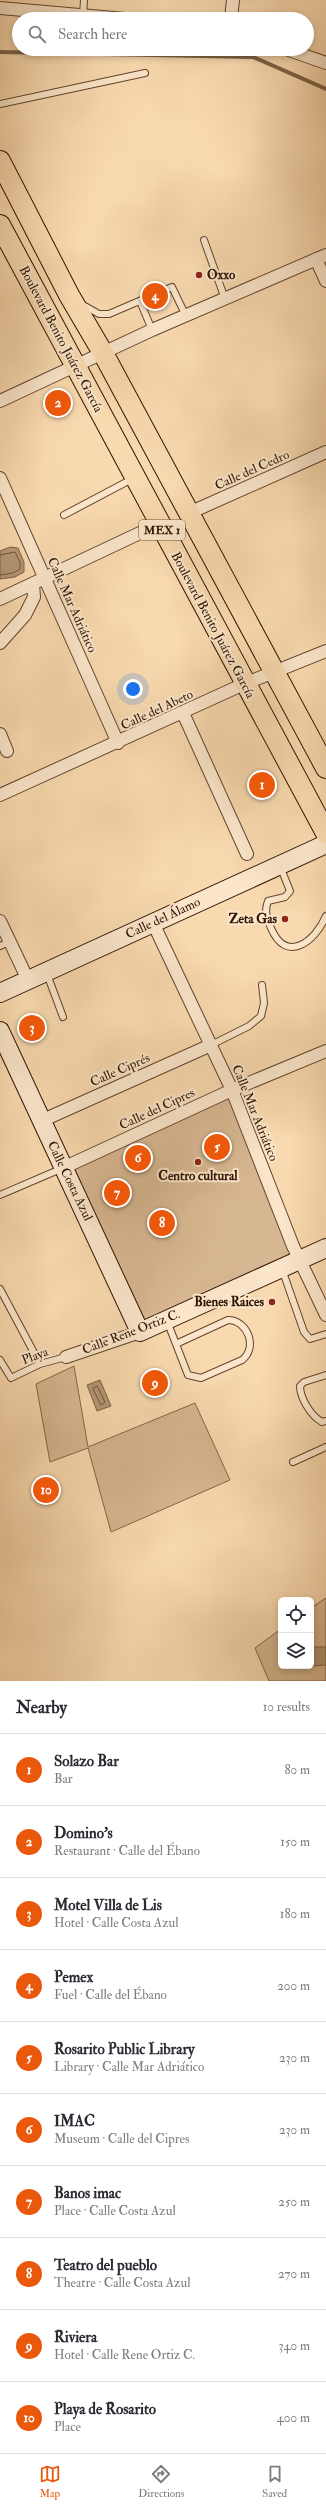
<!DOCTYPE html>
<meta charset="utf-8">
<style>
body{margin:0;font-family:"IM FELL Double Pica",serif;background:#f7f7f7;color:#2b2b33}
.controls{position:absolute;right:12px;bottom:12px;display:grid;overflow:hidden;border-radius:6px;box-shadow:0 2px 6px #0003}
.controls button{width:36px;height:36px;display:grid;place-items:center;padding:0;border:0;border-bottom:1px solid #e1e1e2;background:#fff;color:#2b2b33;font:20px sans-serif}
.you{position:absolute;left:133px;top:689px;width:14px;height:14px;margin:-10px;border:3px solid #fff;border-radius:50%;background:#1a73e8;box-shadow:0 0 0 6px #1a73e833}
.badge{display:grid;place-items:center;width:26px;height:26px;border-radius:50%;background:#ea580c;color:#fff;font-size:13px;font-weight:700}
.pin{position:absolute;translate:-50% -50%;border:2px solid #fff;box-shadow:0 1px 4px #0006}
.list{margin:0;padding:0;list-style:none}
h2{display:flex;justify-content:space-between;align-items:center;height:52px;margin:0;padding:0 16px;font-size:17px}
h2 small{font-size:13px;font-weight:400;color:#7c7c81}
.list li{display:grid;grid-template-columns:26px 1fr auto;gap:12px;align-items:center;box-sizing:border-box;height:72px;padding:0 16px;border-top:1px solid #e1e1e2}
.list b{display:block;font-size:15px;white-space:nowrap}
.list p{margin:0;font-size:13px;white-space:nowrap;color:#7c7c81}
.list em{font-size:13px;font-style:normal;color:#7c7c81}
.icon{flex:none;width:22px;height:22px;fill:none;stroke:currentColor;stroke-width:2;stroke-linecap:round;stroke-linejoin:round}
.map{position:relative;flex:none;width:326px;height:1681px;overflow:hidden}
.search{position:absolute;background:#fff;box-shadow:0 2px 6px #0003;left:12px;right:12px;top:12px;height:44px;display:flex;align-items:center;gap:10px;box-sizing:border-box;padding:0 14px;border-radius:22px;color:#7c7c81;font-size:15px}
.sheet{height:772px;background:#fff}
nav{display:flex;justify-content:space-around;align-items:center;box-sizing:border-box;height:56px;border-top:1px solid #e1e1e2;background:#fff;font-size:11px;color:#7c7c81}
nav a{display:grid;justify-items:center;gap:2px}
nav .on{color:#ea580c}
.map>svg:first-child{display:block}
.green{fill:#d7b791;stroke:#836548}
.water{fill:#b49674;stroke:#7f6246}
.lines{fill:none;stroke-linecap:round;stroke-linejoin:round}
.shore{stroke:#72543a;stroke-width:1}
.stream{stroke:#7f6246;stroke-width:4}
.lane-casing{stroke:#62442c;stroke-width:8}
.street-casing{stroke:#62442c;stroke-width:14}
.secondary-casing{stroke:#2f1300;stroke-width:20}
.primary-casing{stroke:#2f1300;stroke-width:22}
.lane{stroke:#fbe6cb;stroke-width:6}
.street{stroke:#fbe6cb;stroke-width:12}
.secondary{stroke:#fbe6cb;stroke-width:18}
.primary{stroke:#f9d9af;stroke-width:20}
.poi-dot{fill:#8f2418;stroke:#fbe6cb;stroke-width:1.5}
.labels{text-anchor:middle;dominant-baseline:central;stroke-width:4;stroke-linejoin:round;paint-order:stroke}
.shield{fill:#fbe6cb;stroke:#6c523d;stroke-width:1}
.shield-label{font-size:12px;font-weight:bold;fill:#2f1300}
.poi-label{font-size:13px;font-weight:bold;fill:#2f1300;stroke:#fbe6cb;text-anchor:end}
.street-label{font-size:13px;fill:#2f1300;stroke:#fbe6cb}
</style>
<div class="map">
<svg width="326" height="1681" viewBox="0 0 326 1681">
<rect width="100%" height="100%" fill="#f9d9af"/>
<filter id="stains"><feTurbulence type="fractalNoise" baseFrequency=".005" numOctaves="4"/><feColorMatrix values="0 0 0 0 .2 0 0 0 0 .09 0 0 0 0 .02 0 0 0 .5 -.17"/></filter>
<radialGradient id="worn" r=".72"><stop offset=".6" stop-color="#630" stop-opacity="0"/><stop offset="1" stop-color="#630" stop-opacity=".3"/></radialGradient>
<path class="green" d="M232,1090L300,1261L140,1332L65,1167Z
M74,1366L88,1447L195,1403L230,1480L111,1532L88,1448L50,1462L36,1384Z
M326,1598V1681H269L255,1648L281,1629V1666H311V1608Z"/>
<path class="water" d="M10,547L18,548L24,562V572L15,577L0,579V551Z
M100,1380L111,1406L97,1411L87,1385Z
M326,1647V1665L311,1666V1647Z"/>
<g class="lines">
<path class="shore" d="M0,555L15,552L20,562V569L13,573L0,575
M97,1386L105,1402L101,1405L93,1389Z"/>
<path class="stream" d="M0,52L253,57L326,89"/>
<g class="lane-casing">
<path id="lane" d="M83,15L84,0
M0,104L145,73
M204,240L225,299
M140,301L152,330
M83,305L99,314H109L172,287L186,316
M64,515L134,478
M280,866L290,891L285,897L268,901C264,911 267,918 271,928C286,964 315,942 326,916
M0,946L9,942
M47,974L63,1017
M211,1045L249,1026L261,1016L264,1003L262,985
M0,1195L63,1168
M282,1269L304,1332L310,1339L326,1334
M0,1289L40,1364
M167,1321L188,1375L201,1378L242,1360C258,1348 248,1320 228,1320L176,1344
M0,1360L11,1378L40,1364L66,1357
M326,1375L304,1382L300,1386C300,1398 311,1416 322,1422L326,1421
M293,1462L326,1447"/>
</g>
<g class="street-casing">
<path id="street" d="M0,8L125,19
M231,19L233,0
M286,49L326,63
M316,259L326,281
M0,401L152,330L326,255
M0,478L118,743
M189,513L326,452
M0,599L159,524
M0,643L25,615L34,597L33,584
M183,713L247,854
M0,734L7,751
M0,795L244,684L326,651
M0,921L28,980
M153,923L232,1090L293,1246L326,1315
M41,1121L211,1045
M65,1167L232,1090L326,1051
M66,1357L140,1332"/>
</g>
<g class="secondary-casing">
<path id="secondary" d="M0,993L326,844
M0,1031L140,1332L326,1248"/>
</g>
<g class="primary-casing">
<path id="primary" d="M0,161L69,295L103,353L326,768
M0,225L326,833"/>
</g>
<use href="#lane" class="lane"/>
<use href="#street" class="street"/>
<use href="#secondary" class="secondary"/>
<use href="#primary" class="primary"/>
</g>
<g class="poi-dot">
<circle cx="199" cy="275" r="4"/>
<circle cx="285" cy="919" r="4"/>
<circle cx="198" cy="1162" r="4"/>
<circle cx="272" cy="1302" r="4"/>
</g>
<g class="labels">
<rect class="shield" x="139" y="520" width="46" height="20" rx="3"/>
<g class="shield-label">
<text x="162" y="530">MEX 1</text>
</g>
<g class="poi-label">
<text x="207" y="275" text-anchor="start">Oxxo</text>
<text x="277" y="919">Zeta Gas</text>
<text x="198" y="1176" text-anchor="middle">Centro cultural</text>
<text x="264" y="1302">Bienes Raices</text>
</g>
<g class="street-label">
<text transform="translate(61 339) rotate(62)">Boulevard Benito Juárez García</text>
<text transform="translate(252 470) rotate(-24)">Calle del Cedro</text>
<text transform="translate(72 605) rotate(66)">Calle Mar Adriático</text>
<text transform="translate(213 625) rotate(62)">Boulevard Benito Juárez García</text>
<text transform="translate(157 710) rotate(-25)">Calle del Abeto</text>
<text transform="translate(163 918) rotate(-25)">Calle del Álamo</text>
<text transform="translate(120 1070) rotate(-24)">Calle Ciprés</text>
<text transform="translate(157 1109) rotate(-25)">Calle del Cipres</text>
<text transform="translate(255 1113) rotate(68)">Calle Mar Adriático</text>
<text transform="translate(70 1181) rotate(64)">Calle Costa Azul</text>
<text transform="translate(131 1332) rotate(-21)">Calle Rene Ortiz C.</text>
<text transform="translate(35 1356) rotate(-21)">Playa</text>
</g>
</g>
<rect width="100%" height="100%" filter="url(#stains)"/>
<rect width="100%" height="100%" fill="url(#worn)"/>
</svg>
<div class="controls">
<button><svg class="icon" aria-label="locate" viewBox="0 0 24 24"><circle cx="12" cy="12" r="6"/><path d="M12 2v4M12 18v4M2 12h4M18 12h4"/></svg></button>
<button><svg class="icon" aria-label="layers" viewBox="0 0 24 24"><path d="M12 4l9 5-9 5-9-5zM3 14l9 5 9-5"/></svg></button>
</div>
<div class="you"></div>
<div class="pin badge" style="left:262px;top:785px">1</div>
<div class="pin badge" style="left:58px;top:403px">2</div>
<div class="pin badge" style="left:32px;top:1028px">3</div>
<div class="pin badge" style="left:155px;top:296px">4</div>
<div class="pin badge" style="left:217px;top:1147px">5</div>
<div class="pin badge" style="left:138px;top:1158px">6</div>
<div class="pin badge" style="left:117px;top:1193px">7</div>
<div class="pin badge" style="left:162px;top:1223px">8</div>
<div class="pin badge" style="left:155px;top:1383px">9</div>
<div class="pin badge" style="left:46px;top:1490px">10</div>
<div class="search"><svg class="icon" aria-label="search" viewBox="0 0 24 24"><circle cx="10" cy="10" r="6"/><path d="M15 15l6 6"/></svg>Search here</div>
</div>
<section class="sheet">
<h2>Nearby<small>10 results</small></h2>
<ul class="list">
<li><span class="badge">1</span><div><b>Solazo Bar</b><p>Bar</p></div><em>80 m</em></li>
<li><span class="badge">2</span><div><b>Domino's</b><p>Restaurant · Calle del Ébano</p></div><em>150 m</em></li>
<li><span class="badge">3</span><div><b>Motel Villa de Lis</b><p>Hotel · Calle Costa Azul</p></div><em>180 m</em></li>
<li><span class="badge">4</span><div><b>Pemex</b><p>Fuel · Calle del Ébano</p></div><em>200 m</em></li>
<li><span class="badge">5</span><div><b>Rosarito Public Library</b><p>Library · Calle Mar Adriático</p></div><em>230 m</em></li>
<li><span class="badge">6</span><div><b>IMAC</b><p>Museum · Calle del Cipres</p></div><em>230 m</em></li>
<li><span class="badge">7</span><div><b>Banos imac</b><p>Place · Calle Costa Azul</p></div><em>250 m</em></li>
<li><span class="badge">8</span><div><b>Teatro del pueblo</b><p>Theatre · Calle Costa Azul</p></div><em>270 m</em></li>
<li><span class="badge">9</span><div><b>Riviera</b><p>Hotel · Calle Rene Ortiz C.</p></div><em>340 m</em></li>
<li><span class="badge">10</span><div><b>Playa de Rosarito</b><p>Place</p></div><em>400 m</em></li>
</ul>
</section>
<nav>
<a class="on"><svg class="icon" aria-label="map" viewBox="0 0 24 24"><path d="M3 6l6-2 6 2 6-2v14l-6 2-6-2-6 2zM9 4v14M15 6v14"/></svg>Map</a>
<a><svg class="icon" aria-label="directions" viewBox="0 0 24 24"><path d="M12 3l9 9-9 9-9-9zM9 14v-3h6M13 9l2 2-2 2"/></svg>Directions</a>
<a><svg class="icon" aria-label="saved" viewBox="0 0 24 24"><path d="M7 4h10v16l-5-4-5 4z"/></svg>Saved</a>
</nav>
